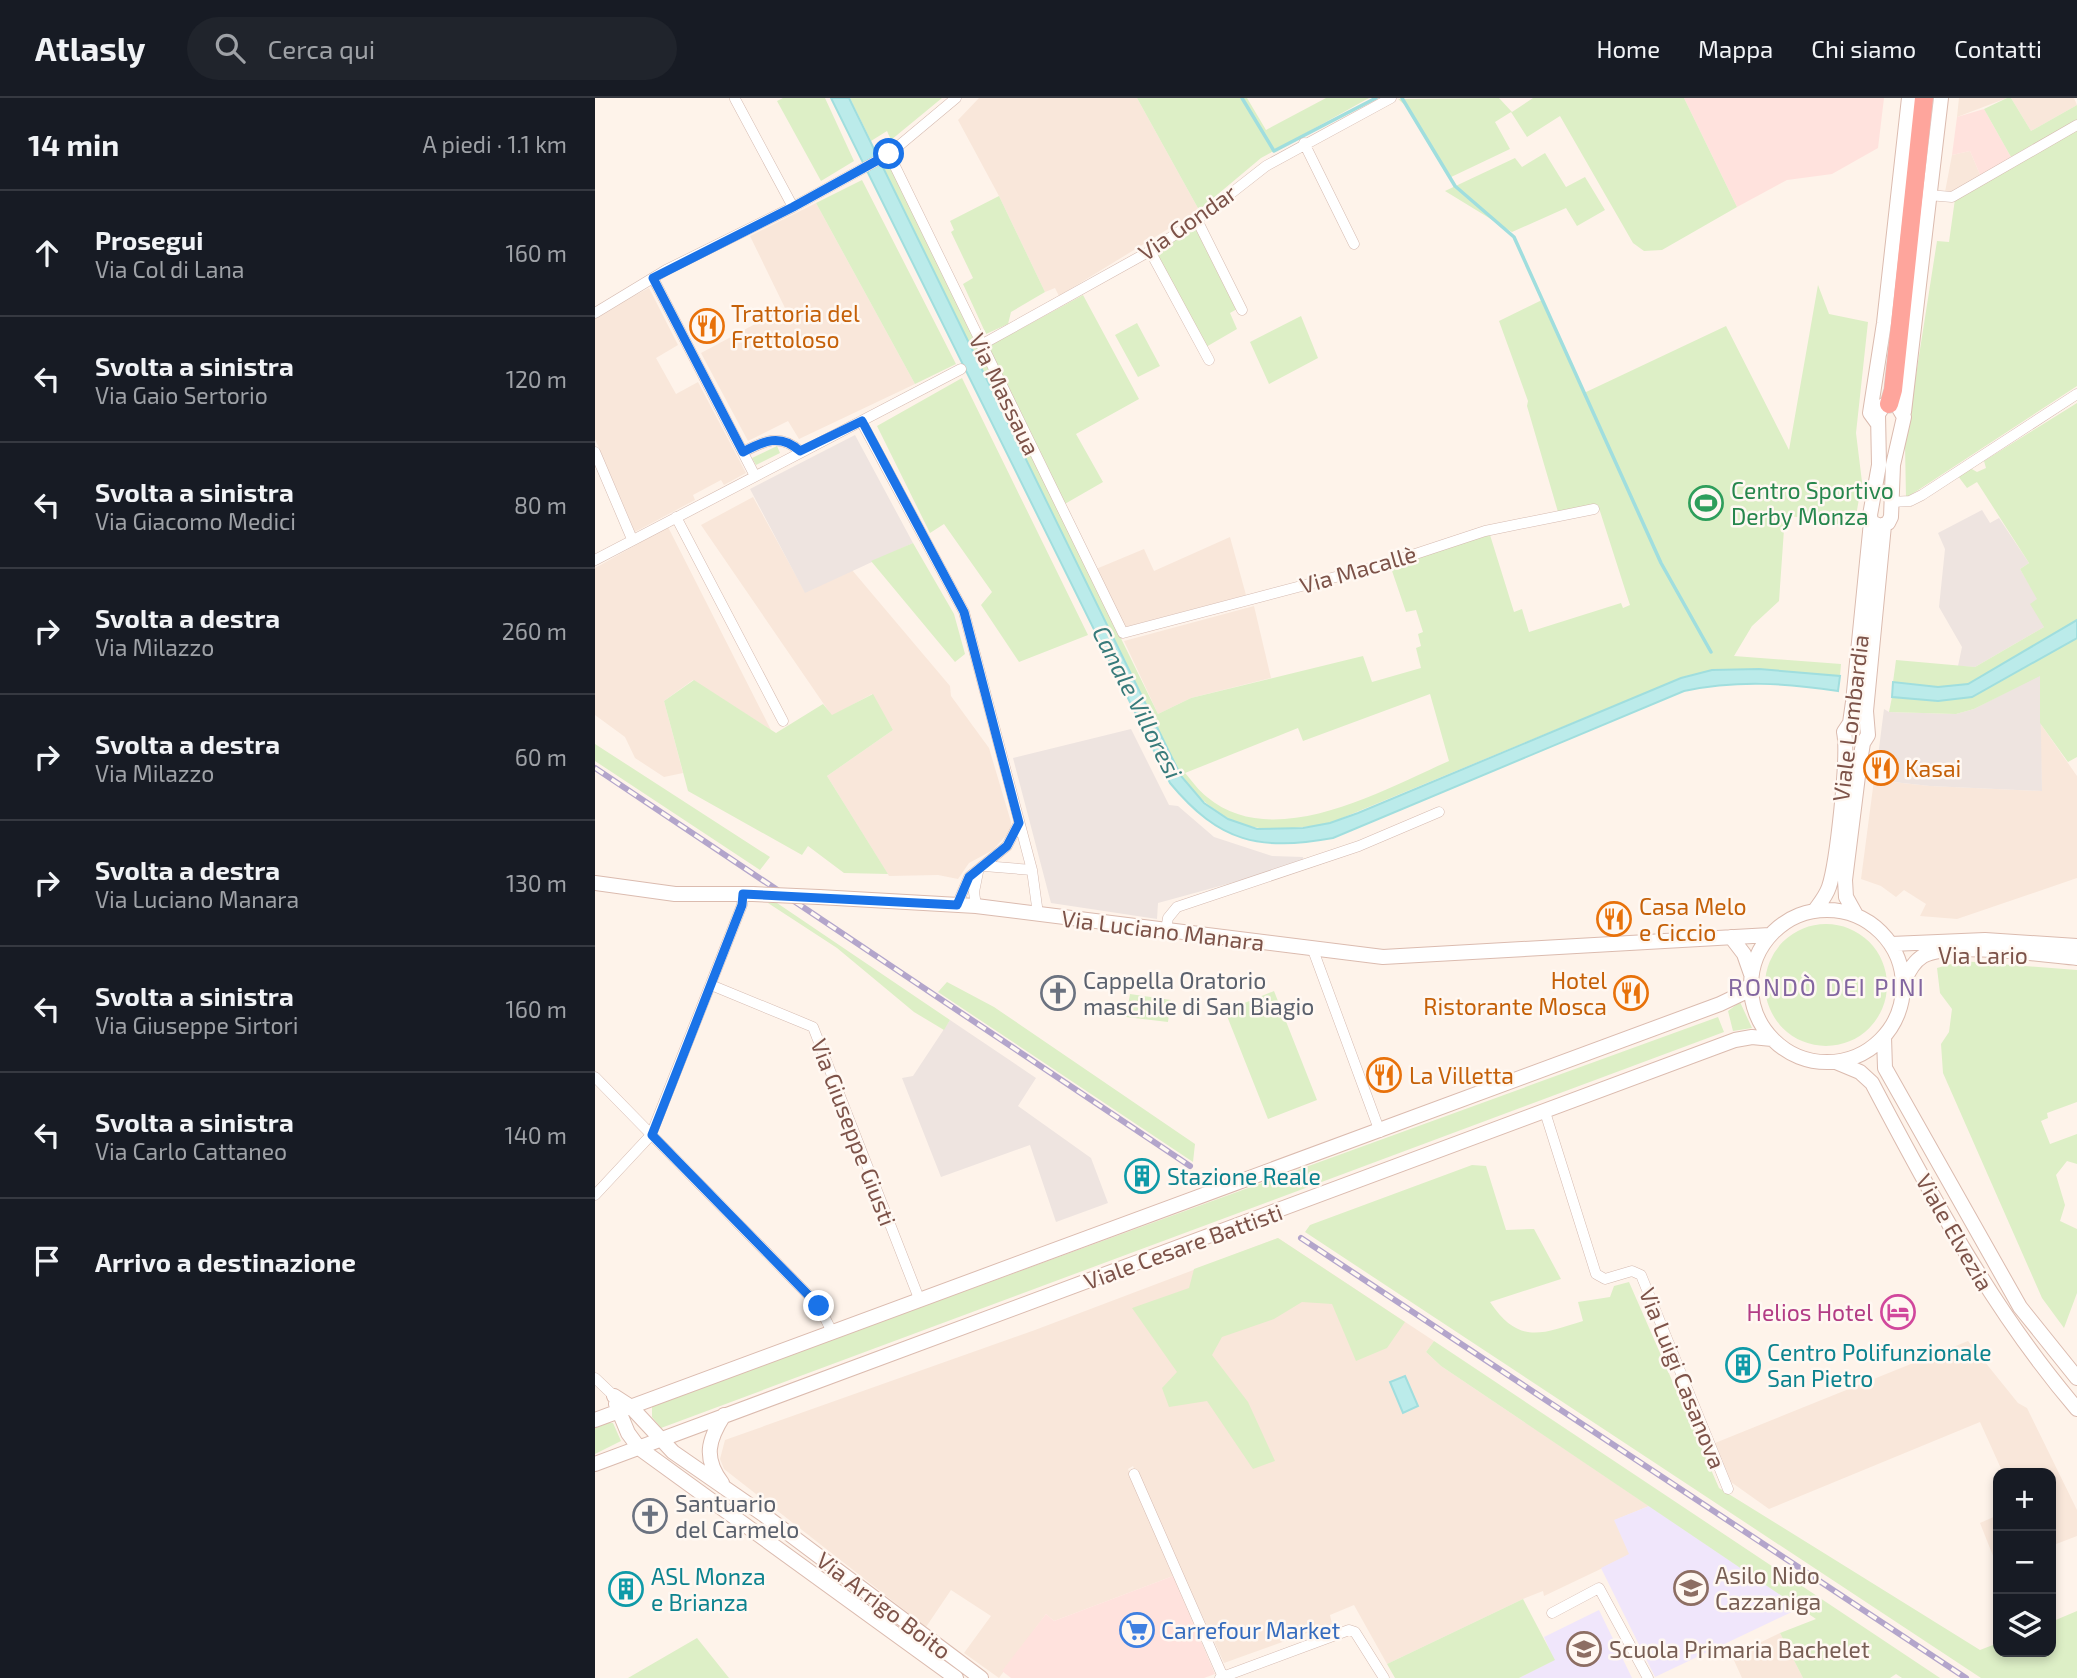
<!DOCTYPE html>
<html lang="it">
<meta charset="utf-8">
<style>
body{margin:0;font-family:"Exo 2",sans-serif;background:#20242c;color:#f1f3f6}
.controls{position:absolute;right:21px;bottom:21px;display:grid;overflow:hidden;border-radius:14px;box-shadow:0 4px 10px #0003}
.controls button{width:63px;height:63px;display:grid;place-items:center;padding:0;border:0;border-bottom:2px solid #363941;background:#171b24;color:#f1f3f6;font:35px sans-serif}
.stop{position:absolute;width:21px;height:21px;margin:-16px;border:5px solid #1a73e8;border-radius:50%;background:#fff}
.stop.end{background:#1a73e8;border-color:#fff;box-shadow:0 2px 7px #0008}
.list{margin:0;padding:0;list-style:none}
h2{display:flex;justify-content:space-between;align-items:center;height:91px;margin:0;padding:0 28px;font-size:30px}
h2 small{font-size:23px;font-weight:400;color:#9ea1a6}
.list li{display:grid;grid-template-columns:46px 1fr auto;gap:21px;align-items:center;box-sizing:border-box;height:126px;padding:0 28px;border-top:2px solid #363941}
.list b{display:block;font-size:26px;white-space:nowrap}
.list p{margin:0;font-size:23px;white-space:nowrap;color:#9ea1a6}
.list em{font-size:23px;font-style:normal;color:#9ea1a6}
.icon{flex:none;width:38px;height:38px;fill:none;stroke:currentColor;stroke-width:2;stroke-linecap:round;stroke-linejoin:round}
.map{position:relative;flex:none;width:1482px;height:1580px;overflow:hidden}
header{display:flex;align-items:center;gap:42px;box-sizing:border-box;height:98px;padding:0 35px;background:#171b24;border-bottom:2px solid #363941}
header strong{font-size:33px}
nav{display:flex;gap:38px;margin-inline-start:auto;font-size:24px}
.search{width:490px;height:63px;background:#20242c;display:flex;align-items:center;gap:18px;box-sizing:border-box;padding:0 24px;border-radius:38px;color:#9ea1a6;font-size:26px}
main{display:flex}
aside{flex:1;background:#171b24}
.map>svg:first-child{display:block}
.residential{fill:#f9e7da}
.commercial{fill:#ffe2dd}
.industrial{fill:#eee4e0}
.education{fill:#f0e6fb}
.green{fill:#ddefc6;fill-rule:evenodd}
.water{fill:#bbebea;stroke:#a0dede;stroke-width:2}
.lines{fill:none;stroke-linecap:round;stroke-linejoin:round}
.stream{stroke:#a0dede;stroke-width:3.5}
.street-casing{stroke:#d5bab0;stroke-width:11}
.secondary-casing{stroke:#dbbbaf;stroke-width:16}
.highway-casing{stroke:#dbcfcc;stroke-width:19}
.street{stroke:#fff;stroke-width:10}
.secondary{stroke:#fff;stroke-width:14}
.highway{stroke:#fea59c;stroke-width:18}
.rail-casing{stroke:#b3a5cb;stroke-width:6}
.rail{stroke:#fff8f2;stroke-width:3.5;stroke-dasharray:10;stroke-linecap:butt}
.secondary-bridge-casing{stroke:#dbbbaf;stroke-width:16;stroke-linecap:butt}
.secondary-bridge{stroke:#fff;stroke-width:14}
.route{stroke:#1a73e8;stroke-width:9}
.labels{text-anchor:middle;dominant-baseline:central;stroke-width:5;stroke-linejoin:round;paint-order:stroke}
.street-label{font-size:23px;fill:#7d5349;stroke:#fff8f2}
.food-label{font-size:23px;fill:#c56008;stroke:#fff8f2;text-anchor:start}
.leisure-label{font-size:23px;fill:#27864d;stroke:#fff8f2;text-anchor:start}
.worship-label{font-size:23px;fill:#5b616d;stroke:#fff8f2;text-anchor:start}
.culture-label{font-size:23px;fill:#0d838f;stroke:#fff8f2;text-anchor:start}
.hotel-label{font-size:23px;fill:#b23c85;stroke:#fff8f2;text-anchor:end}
.education-label{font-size:23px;fill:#785e54;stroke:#fff8f2;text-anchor:start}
.shop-label{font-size:23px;fill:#366cbe;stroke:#fff8f2;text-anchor:start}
.water-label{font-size:24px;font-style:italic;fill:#387b7b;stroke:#fff8f2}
.neighbourhood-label{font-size:24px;letter-spacing:2px;fill:#8366a0;stroke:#fff8f2}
</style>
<header>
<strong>Atlasly</strong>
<div class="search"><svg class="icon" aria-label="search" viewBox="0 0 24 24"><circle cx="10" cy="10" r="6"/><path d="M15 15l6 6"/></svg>Cerca qui</div>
<nav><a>Home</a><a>Mappa</a><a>Chi siamo</a><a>Contatti</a></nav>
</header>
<main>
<aside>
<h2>14 min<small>A piedi · 1.1 km</small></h2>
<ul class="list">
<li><svg class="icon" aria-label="ahead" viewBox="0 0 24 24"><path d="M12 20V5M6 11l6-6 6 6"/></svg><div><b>Prosegui</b><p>Via Col di Lana</p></div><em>160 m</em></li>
<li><svg class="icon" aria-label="left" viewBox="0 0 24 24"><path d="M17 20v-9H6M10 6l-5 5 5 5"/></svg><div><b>Svolta a sinistra</b><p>Via Gaio Sertorio</p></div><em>120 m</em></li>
<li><svg class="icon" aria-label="left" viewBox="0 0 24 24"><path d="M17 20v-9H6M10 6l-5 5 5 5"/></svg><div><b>Svolta a sinistra</b><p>Via Giacomo Medici</p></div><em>80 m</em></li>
<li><svg class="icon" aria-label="right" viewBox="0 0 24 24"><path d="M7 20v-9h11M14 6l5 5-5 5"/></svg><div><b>Svolta a destra</b><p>Via Milazzo</p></div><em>260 m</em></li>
<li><svg class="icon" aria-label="right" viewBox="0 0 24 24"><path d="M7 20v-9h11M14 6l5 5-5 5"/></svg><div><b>Svolta a destra</b><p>Via Milazzo</p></div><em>60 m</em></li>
<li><svg class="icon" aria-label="right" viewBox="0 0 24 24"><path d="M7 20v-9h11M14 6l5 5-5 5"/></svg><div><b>Svolta a destra</b><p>Via Luciano Manara</p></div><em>130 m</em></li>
<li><svg class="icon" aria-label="left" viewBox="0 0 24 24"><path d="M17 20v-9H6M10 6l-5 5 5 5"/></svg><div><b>Svolta a sinistra</b><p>Via Giuseppe Sirtori</p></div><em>160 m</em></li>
<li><svg class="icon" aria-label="left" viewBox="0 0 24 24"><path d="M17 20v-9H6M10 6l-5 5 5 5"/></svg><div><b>Svolta a sinistra</b><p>Via Carlo Cattaneo</p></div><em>140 m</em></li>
<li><svg class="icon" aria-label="arrive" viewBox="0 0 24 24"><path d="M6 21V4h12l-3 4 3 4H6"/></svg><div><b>Arrivo a destinazione</b></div></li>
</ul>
</aside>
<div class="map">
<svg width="1482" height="1580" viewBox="0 0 1482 1580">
<rect width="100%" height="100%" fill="#fef3ea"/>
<path class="residential" d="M384,0H542L604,112L464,198L460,190L450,194L404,98L363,22Z
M1364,0H1412L1362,19Z
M1416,0H1479L1482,7L1436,33Z
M1375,53L1386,79L1361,94H1350L1357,57Z
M221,105L320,286L204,341L193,323L153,343L106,255L190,210L155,138Z
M54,190L83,247L61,260L81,296L103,284L151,375L129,387L126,382L98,397L100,402L40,434L0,341V218Z
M158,399L210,494L257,472L355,588L356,598L394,650L416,724V732L398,752L374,765L363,781L343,777L294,778L232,678L298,632L277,596L237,618L106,427Z
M73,429L176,632L98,582L69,603L88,675L69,679L40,660L30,639L0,617V470Z
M635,439L651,497L530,529L501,471L549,451L559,473Z
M659,508L676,580L596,600L563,616L529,543Z
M1445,625L1482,678V780L1362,821L1325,818L1331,806L1309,792L1301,799L1286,788L1266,781L1279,682L1335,688L1447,693Z
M683,1140L839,1243L831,1254L846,1268L1054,1408L1020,1422L1035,1457L949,1498L948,1493L928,1501L792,1566L759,1507L735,1517L737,1526L629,1565L538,1368L533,1371L578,1478L459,1523L451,1516L404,1580L369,1555L396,1518L356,1492L331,1529L129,1371L125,1361L130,1342L440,1232Z
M1373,1243L1423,1305L1432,1310L1482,1412V1438L1456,1448V1375H1408L1385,1324L1174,1411L1136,1384L1120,1345Z
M1403,1417V1467L1402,1468L1385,1425Z
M1185,1535L1208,1580H1147L1137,1558Z"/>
<path class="commercial" d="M1089,0H1289L1283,50L1237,76L1192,82L1142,109Z
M1389,11L1416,59L1386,79L1375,53L1357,57L1362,19Z
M578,1478L620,1576L609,1580H416L407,1573L451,1516L459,1523Z"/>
<path class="industrial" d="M260,337L318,445L210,495L155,391Z
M1387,412L1395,425L1404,420L1434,465L1425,471L1443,501L1449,529L1380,569L1363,568L1367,549L1344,509L1350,451L1343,435Z
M1445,577L1447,693L1335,688L1280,682L1289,611L1294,614L1361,616L1379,611Z
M536,631L574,707L583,708L619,739L677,758L708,759L709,765L563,805L562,821L456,805L418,660Z
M355,922L441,980L423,1008L496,1060L513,1105L461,1124L435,1047L346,1079L307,980L318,978Z"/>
<path class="education" d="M1054,1408L1205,1510L1060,1579L1006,1470L1034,1456L1019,1422Z
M1004,1512L1037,1580H924L959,1562L949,1539Z"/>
<path class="green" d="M188,0H230L259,63L226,83L182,3Z
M255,0H347L296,42L292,33L276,43Z
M542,0H652L671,32L731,0H774L666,60L604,112Z
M904,0L917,14L938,0H1089L1142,109L1067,152L1049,153L1038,145L965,18L932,39L916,14L900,24L915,51L854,80L812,9L803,1Z
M1412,0H1416L1436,33L1482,7V22L1416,59L1389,11Z
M1482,31V288L1311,400L1310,347L1342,143L1354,144L1360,101Z
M950,55L971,89L990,79L1010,112L982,128L971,110L917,134L850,93L920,60L927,69Z
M291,61L563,616L596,600L768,558L777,584L826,570L821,550L826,548L823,536L828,534L821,512L811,514L795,467L895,437L919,514L927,511L934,534L1026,505L1028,510L1035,507L1003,407L963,414L932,308L933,303L904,223L947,202L989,295L1131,228L1194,352L1223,187L1234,216L1273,224L1261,335L1267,384L1259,429L1190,417L1184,503L1157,528L1139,558L1246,566L1245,578L1164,571L1086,580L735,725C665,737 633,735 586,679L286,64ZM835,596L854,663C788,692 679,755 612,699C604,693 597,683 590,675L703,630L708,643Z
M267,82L361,266L320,286L221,105Z
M404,98L450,194L416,214L413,226L391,236L368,186L378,180L356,134L359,132L355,123Z
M601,129L642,211L635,215L642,231L611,249L560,155Z
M488,197L544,301L481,336L508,384L468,407L394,257L396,247Z
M706,218L723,260L674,286L655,244Z
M542,225L565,268L543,279L520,237Z
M367,280L493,537L424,564L386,507L397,494L349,426L335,435L282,328Z
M1482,305V522L1373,586L1343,589L1298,584L1301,562L1380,569L1449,529L1435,506L1442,501L1425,471L1434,465L1382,384L1372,390L1363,378L1375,370L1382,374L1391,370L1389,363Z
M182,348L185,355L161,367L157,360Z
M318,445L359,516L370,556L360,564L276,463Z
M1482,540V659L1473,664L1445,625V578L1379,611L1361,616L1294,614L1297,599L1343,603L1377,599Z
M99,582L181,635L228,606L237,617L278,596L298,632L232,678L293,776L249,775L213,748L207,757L93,693L69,603Z
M0,646L175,759L165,772L0,663Z
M173,805H182L355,922L349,932L319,914L242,850Z
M1170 887a61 61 0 1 1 122 0a61 61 0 1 1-122 0Z
M1367,863L1482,872V1004L1452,1015L1453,1020L1446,1023L1455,1046L1482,1036V1066L1472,1063L1461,1077L1470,1107L1465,1123L1482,1131V1195L1469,1230L1447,1200L1348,975L1346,946L1354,934L1357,911L1345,895L1342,870Z
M352,884L399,909L600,1046L598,1064L343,894Z
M679,893L722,1002L673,1021L630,913Z
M535,896L576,902L573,924L531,919Z
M1145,904L1157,930L1138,933L1133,913Z
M1123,919L1129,934L66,1330L57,1319V1307Z
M877,1067L891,1068L911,1132L939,1131L966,1181L895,1204C924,1247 946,1236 988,1223L983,1204L1015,1199L1019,1188L1034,1184L1124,1390L1385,1552L1403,1545V1554H1456V1524L1482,1513V1580H1386L710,1134L715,1127Z
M683,1140L810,1224L792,1250L761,1263L737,1206L707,1204L679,1221L627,1239L617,1257L653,1304L680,1363L658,1371L612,1303L574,1309L567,1290L582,1274L537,1210L594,1190L599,1171Z
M839,1243L1345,1580H1307L1301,1576L1295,1580H1208L1185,1535L1221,1521L846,1268L831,1254Z
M9,1325H18L26,1343L0,1356V1329Z
M928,1501L960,1562L924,1580H800L792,1566Z
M102,1540L134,1580H33Z"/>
<path class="water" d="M236,0H254L586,678L609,705L633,721L662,731L708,730L735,725L763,715L1086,580L1117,572L1164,571L1245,578L1243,593C1190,585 1142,582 1089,593L738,740C664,753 625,745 575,685Z
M1482,522V540L1377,599L1343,603L1297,599L1298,584L1343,589L1373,586Z
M810,1278L823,1308L808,1315L795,1284Z"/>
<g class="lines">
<path class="stream" d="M647,0L679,53L781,0
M807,0L860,88L919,139L1066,465L1116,554"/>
<g class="street-casing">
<path id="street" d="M140,1L198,109
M709,45L759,146
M294,56L528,535L790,466L890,433L999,411
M1333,97L1357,99L1482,27
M602,122L647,212
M555,153L614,262
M58,180L160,378
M0,215L71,172L198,109L294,56L361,0
M386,247L555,153L602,122L671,68L796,0
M266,323L369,514L437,772L443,816
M0,354L37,441
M148,354C169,343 185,335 205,353
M1296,404L1315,403L1327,397L1482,296
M81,419L188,623
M0,462L366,271
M389,768L437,772
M362,807L374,779L412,748L424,725
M381,808L379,794L383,774
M571,832L573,820L582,809L764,748L844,714
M718,852L785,1034
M116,887L218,929L325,1203
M0,979L224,1208L237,1234
M950,1014L1001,1176L1010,1181L1037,1173L1046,1177L1133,1391
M0,1097L56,1037L147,807L148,796
M0,1280L19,1298
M539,1376L628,1579
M957,1515L1004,1490L1053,1580
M625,1580L754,1532L760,1534L789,1580"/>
</g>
<g class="secondary-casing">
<path id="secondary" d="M1289,307H1302L1309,319L1298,367L1296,419L1293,425L1285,428L1276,424L1275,417L1284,367L1283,316Z
M1309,314L1346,0
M1283,326L1275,315L1289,225L1314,0
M0,785L80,796H158
M224,799L381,808L788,859L1175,837
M1156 888a76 76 0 1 1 152 0a76 76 0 1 1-152 0Z
M1220,812C1225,805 1231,798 1234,789C1242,765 1254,657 1249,634L1255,625L1258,604L1276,424
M1261,817L1251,799L1250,782L1264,670L1268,645L1273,637L1271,613L1289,427
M1136,839L1149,856L1156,876
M1296,846L1390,842L1482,848
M1309,884C1313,874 1318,864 1328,858C1354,843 1449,857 1482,860
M1289,939L1290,970L1425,1209L1482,1280
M1241,964L1265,974L1277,985C1337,1099 1398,1213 1482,1311
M19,1298L36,1309L78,1354L169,1417L386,1580
M21,1306L33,1335L44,1350L361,1580
M0,1322L1125,906L1146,896L1156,886
M0,1366L1140,942L1157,939L1177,941
M127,1385C108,1360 113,1342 129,1317"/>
</g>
<g class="highway-casing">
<path id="highway" d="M1294,306L1298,292L1329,0"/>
</g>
<use href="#street" class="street"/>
<use href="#secondary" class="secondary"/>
<use href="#highway" class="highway"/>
<g class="rail-casing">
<path id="rail" d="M0,670L595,1068
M706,1140L1371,1580"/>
</g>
<use href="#rail" class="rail"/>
<g class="secondary-bridge-casing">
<path id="secondary-bridge" d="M158,796L224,799"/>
</g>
<use href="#secondary-bridge" class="secondary-bridge"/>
</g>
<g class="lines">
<path class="route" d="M224,1208L57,1037L147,807L148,796L362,807L374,779L412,748L424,725L369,514L267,323L205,353C185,335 169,343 148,354L58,180L198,109L294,56"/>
</g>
<defs>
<g id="restaurant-ring" transform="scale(1.75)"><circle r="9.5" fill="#fff8f2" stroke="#e8710a" stroke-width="1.5"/><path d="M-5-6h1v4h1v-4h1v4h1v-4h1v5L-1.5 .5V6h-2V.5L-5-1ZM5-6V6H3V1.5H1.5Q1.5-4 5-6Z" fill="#e8710a"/></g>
<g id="stadium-ring" transform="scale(1.75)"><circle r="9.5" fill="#fff8f2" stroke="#2e9e5b" stroke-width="1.5"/><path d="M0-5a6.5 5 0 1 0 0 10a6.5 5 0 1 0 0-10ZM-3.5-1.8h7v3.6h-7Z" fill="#2e9e5b"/></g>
<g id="church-ring" transform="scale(1.75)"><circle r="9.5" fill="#fff8f2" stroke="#6b7280" stroke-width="1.5"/><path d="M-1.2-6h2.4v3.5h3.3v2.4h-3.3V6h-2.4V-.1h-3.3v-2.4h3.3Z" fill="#6b7280"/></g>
<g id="building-ring" transform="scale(1.75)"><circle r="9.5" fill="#fff8f2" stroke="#0f9aa8" stroke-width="1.5"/><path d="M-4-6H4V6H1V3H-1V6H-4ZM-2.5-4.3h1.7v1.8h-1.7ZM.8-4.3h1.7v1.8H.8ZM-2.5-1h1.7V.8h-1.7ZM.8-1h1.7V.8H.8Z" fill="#0f9aa8"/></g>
<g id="hotel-ring" transform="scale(1.75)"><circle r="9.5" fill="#fff8f2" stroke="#d1479c" stroke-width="1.5"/><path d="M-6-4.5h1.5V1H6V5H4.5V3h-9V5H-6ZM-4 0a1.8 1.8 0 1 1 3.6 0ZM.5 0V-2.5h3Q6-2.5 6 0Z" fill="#d1479c"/></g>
<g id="school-ring" transform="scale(1.75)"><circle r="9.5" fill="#fff8f2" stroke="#8d6e63" stroke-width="1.5"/><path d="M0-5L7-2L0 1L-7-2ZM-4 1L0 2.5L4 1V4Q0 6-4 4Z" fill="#8d6e63"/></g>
<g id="supermarket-ring" transform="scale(1.75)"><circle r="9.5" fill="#fff8f2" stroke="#3f7fe0" stroke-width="1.5"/><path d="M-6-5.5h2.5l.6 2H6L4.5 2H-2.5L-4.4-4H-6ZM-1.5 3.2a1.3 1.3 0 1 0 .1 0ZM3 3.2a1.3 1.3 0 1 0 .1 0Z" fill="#3f7fe0"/></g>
</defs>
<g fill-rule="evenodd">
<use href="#restaurant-ring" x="112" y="228"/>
<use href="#stadium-ring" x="1111" y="405"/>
<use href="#restaurant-ring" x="1286" y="670"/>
<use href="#restaurant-ring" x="1019" y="821"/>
<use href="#church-ring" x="463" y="895"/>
<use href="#restaurant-ring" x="1036" y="895"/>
<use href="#restaurant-ring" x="789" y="977"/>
<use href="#building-ring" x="547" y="1078"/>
<use href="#hotel-ring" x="1303" y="1214"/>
<use href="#building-ring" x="1148" y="1267"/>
<use href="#church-ring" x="55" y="1418"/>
<use href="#school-ring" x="1096" y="1490"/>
<use href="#building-ring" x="31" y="1491"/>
<use href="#supermarket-ring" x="542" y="1532"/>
<use href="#school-ring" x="989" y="1551"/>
</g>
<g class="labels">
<g class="street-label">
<text transform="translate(592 124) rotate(-35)">Via Gondar</text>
<text transform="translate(410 296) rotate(64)">Via Massaua</text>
<text transform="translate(763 471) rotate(-16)">Via Macallè</text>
<text transform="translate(1255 620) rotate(-83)">Viale Lombardia</text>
<text transform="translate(568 832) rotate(7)">Via Luciano Manara</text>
<text x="1388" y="857">Via Lario</text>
<text transform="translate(259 1034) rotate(69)">Via Giuseppe Giusti</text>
<text transform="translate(1360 1134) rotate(60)">Viale Elvezia</text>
<text transform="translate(588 1148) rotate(-20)">Viale Cesare Battisti</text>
<text transform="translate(1088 1280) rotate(68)">Via Luigi Casanova</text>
<text transform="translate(289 1507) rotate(37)">Via Arrigo Boito</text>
</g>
<g class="food-label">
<text x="136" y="215">Trattoria del<tspan x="136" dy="26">Frettoloso</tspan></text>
<text x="1310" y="670">Kasai</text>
<text x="1044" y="808">Casa Melo<tspan x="1044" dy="26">e Ciccio</tspan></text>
<text x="1012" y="882" text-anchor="end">Hotel<tspan x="1012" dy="26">Ristorante Mosca</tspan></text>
<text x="814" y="977">La Villetta</text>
</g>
<g class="leisure-label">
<text x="1136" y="392">Centro Sportivo<tspan x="1136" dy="26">Derby Monza</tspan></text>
</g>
<g class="worship-label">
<text x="488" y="882">Cappella Oratorio<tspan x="488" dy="26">maschile di San Biagio</tspan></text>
<text x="80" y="1405">Santuario<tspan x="80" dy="26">del Carmelo</tspan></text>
</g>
<g class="culture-label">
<text x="572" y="1078">Stazione Reale</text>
<text x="1172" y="1254">Centro Polifunzionale<tspan x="1172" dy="26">San Pietro</tspan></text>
<text x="56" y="1478">ASL Monza<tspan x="56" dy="26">e Brianza</tspan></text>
</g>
<g class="hotel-label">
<text x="1278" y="1214">Helios Hotel</text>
</g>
<g class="education-label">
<text x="1120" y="1477">Asilo Nido<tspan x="1120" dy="26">Cazzaniga</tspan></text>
<text x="1014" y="1551">Scuola Primaria Bachelet</text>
</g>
<g class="shop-label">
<text x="566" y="1532">Carrefour Market</text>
</g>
<g class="water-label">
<text transform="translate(543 604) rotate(63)">Canale Villoresi</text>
</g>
<g class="neighbourhood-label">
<text x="1232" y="888">RONDÒ DEI PINI</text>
</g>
</g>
</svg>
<div class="controls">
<button>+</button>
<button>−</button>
<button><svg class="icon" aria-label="layers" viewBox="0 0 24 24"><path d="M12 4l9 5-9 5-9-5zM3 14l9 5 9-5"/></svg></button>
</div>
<div class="stop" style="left:294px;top:56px"></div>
<div class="stop end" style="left:224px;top:1208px"></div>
</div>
</main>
